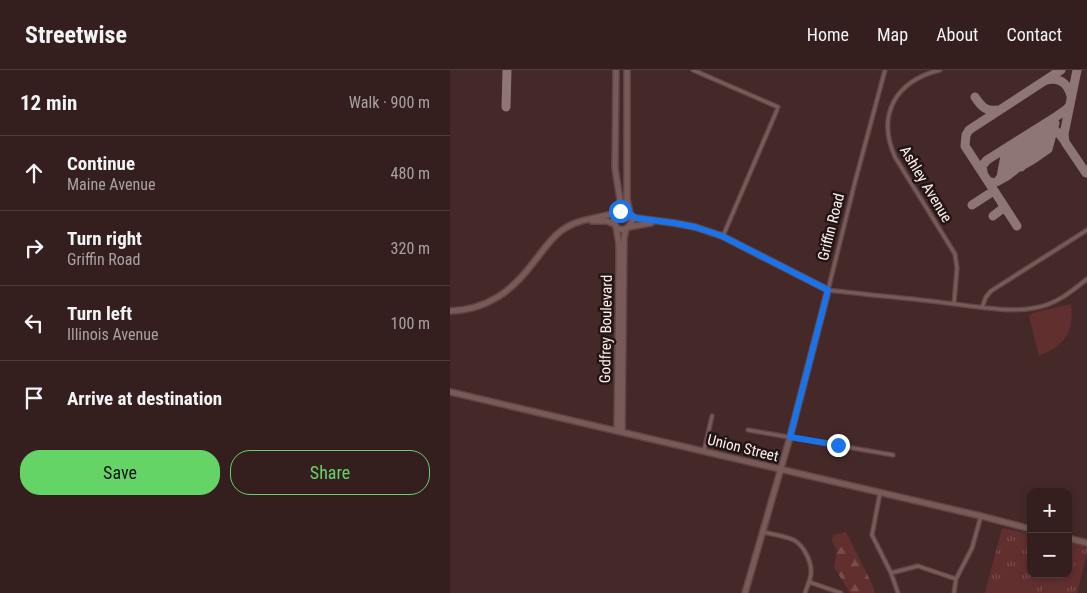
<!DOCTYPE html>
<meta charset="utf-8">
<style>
body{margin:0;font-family:"Roboto Condensed",sans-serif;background:#3f2c2b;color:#f1f3f6}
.controls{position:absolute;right:15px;bottom:15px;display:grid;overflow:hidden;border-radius:10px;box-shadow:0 2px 8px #0003}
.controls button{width:45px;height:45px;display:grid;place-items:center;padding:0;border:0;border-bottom:1px solid #4e3d3c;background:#341f1e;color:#f1f3f6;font:25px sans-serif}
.stop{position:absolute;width:15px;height:15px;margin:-11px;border:4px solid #1a73e8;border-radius:50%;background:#fff}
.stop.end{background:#1a73e8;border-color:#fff;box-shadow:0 1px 5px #0008}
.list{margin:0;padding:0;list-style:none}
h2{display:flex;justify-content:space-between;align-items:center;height:65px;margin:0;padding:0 20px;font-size:21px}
h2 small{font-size:16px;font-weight:400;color:#a9a2a4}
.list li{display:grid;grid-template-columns:32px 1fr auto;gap:15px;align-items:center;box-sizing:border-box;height:75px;padding:0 20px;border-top:1px solid #4e3d3c}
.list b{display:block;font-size:19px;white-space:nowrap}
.list p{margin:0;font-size:16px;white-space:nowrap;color:#a9a2a4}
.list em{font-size:16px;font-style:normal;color:#a9a2a4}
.actions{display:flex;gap:10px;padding:15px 20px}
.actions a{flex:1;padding:11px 0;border:1px solid #65d467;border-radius:20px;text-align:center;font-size:18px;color:#65d467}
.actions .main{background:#65d467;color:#111}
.icon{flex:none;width:28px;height:28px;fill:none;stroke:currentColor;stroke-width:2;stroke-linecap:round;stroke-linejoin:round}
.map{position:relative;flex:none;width:637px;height:523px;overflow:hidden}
header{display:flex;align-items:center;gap:30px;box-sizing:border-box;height:70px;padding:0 25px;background:#341f1e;border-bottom:1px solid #4e3d3c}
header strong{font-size:24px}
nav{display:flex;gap:28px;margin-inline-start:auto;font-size:18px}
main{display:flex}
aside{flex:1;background:#341f1e}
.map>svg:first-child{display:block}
.forest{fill:url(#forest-firs)}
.park{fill:url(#park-tufts)}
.garden{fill:#622f2f}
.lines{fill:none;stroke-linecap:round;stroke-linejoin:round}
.taxiway{stroke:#8e7676;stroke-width:9}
.street-casing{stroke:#5d4646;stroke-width:5.5}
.secondary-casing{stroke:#5d4646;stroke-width:8}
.street{stroke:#795a59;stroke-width:3}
.secondary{stroke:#795a59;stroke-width:5}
.route{stroke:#1a73e8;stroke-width:6}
.labels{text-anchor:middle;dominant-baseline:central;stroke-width:5;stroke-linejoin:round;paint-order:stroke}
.street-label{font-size:15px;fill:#ffefee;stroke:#221615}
</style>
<header>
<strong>Streetwise</strong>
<nav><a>Home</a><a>Map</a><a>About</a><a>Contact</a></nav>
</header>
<main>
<aside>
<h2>12 min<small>Walk · 900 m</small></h2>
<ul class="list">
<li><svg class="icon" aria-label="ahead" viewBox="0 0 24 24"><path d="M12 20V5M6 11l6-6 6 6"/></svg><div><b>Continue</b><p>Maine Avenue</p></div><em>480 m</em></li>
<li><svg class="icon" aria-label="right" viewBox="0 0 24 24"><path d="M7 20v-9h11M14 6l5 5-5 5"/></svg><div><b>Turn right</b><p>Griffin Road</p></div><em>320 m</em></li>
<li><svg class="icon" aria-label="left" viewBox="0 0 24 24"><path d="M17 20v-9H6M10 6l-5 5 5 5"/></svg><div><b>Turn left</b><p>Illinois Avenue</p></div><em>100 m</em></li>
<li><svg class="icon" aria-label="arrive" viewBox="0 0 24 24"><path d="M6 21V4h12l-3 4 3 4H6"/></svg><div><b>Arrive at destination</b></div></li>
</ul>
<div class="actions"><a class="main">Save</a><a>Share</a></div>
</aside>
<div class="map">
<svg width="637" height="523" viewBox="0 0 637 523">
<defs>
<pattern id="forest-firs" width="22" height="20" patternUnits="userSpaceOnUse" patternTransform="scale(1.25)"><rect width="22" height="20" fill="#622f2f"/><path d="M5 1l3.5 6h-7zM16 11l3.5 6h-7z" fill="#7a4d4d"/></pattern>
<pattern id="park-tufts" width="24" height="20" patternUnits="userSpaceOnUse" patternTransform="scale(1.25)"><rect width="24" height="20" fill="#622f2f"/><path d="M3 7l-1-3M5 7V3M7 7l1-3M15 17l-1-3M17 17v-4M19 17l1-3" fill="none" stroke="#7a4d4d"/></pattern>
</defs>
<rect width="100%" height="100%" fill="#452928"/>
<path class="forest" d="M396,462L423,516L425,523H400L384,497L387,480L382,471L383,465Z"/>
<path class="park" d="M552,458L581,464V504H618V471L637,475V484L627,523H535Z"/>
<path class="garden" d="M621,234C625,262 614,276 589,286L579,247L582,243Z
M618,483L626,486L616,523H599L592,521L596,504H618Z
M554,508L577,516L574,523H549Z"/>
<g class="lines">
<path class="taxiway" d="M627,0L614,64L615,72L636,103
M596,10C609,7 618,13 621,26
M525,27C531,36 536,42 547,40
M56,37L57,0
M590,84L598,52
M582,90L598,79L605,53
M573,95L582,90L583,88L590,57C602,56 607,60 614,70
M571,97L574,94L581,66L583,61
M533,102L532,96L537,90L607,46L617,39L620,35
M557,106L566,99L574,68L575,66
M538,111L544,113L548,111L551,107L556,80L559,76
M548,111L557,106L558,104L565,75L567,71
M522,135L542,122L543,119
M543,146L552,139L553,134
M567,156L515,76L516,65L519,60L611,0"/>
<g class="street-casing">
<path id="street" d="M243,0L328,37
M435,0L405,112L378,220C418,225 457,228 496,233C522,236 560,243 584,238C605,235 621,222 637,209
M490,0C446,11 426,44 445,87L505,184L507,198L504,234
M273,166L327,40
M532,237L536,227L541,221L637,160
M298,360L443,385
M254,381L262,346
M430,423L422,465L441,503L448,523
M313,462C323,464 334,466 344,470C354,476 362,492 361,504C360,511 357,517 355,523
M441,503L468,496L506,509
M359,512L391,523
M504,523L506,509L522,478L531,446"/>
</g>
<g class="secondary-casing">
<path id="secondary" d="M166,0L165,98L170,130L168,141
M181,146L186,148L224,153L245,157L272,166L378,220L340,367L295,523
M142,151H157L164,154
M166,157C172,162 179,159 182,151L177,130V0
M179,157L201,153
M0,241C37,240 62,221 83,193C92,182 100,169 111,161C126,149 148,148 166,143
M0,322L531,446L581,459
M167,361L169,195V174L166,157C159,145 169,136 180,144
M172,362L174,168L176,159
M618,468L637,473"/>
</g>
<use href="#street" class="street"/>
<use href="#secondary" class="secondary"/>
</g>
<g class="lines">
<path class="route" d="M170,141C178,140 180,145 186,148L224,153L245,157L272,166L378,220L340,367L388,375"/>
</g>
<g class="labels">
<g class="street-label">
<text transform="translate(476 114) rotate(59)">Ashley Avenue</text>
<text transform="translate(381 157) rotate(-76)">Griffin Road</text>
<text transform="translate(156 259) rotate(-89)">Godfrey Boulevard</text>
<text transform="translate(293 378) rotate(14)">Union Street</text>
</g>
</g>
</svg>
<div class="controls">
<button>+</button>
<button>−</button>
</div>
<div class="stop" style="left:170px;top:141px"></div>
<div class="stop end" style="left:388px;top:375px"></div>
</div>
</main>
